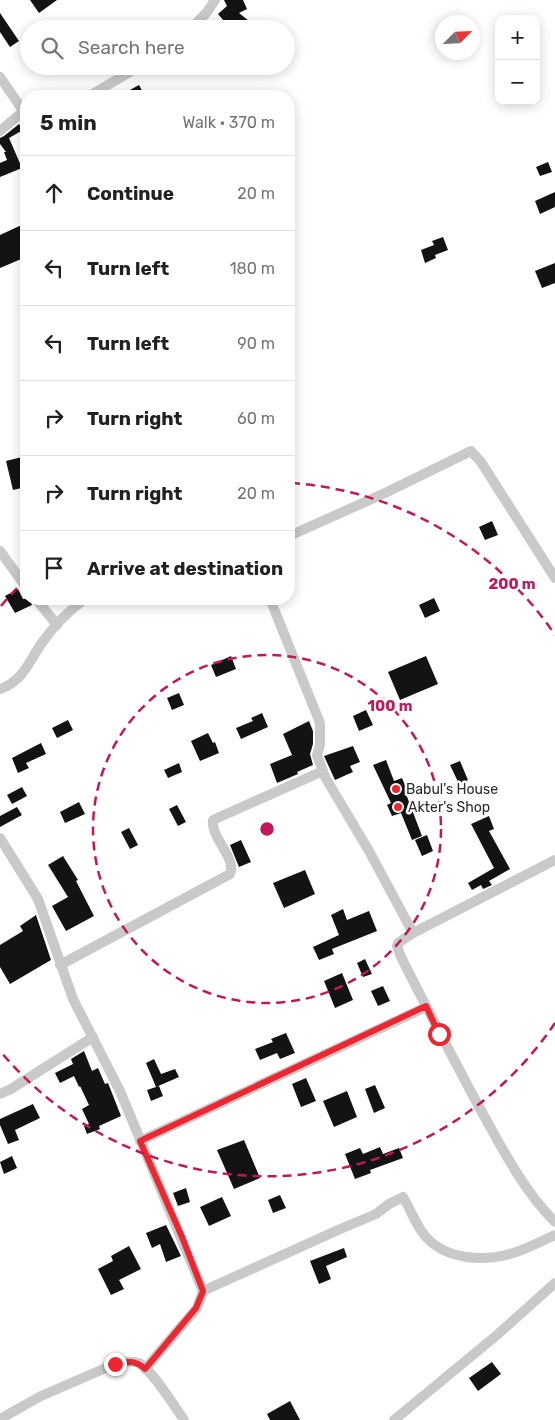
<!DOCTYPE html>
<meta charset="utf-8">
<style>
body{margin:0;font-family:Rubik,sans-serif;background:#f6f6f6;color:#202124}
.controls{position:absolute;right:15px;top:15px;display:grid;overflow:hidden;border-radius:10px;box-shadow:0 2px 12px #0003}
.controls button{width:45px;height:45px;display:grid;place-items:center;padding:0;border:0;border-bottom:1px solid #e0e0e0;background:#fff;color:#202124;font:25px sans-serif}
.compass{position:absolute;left:435px;top:15px;width:45px;height:45px;border-radius:50%;background:#fff;box-shadow:0 2px 12px #0003;rotate:66deg}
.stop{position:absolute;width:15px;height:15px;margin:-11px;border:4px solid #eb2731;border-radius:50%;background:#fff}
.stop.end{background:#eb2731;border-color:#fff;box-shadow:0 1px 5px #0008}
.list{margin:0;padding:0;list-style:none}
h2{display:flex;justify-content:space-between;align-items:center;height:65px;margin:0;padding:0 20px;font-size:21px}
h2 small{font-size:16px;font-weight:400;color:#757577}
.list li{display:grid;grid-template-columns:32px 1fr auto;gap:15px;align-items:center;box-sizing:border-box;height:75px;padding:0 20px;border-top:1px solid #e0e0e0}
.list b{display:block;font-size:19px;white-space:nowrap}
.list em{font-size:16px;font-style:normal;color:#757577}
.icon{flex:none;width:28px;height:28px;fill:none;stroke:currentColor;stroke-width:2;stroke-linecap:round;stroke-linejoin:round}
.map{position:relative;flex:none;width:555px;height:1420px;overflow:hidden}
.search{position:absolute;background:#fff;box-shadow:0 2px 12px #0003;left:20px;top:20px;width:275px;height:55px;display:flex;align-items:center;gap:12px;box-sizing:border-box;padding:0 18px;border-radius:28px;color:#757577;font-size:19px}
.panel{position:absolute;background:#fff;box-shadow:0 2px 12px #0003;left:20px;top:90px;width:275px;height:515px;border-radius:20px}
.map>svg:first-child{display:block}
.building{fill:#131313}
.lines{fill:none;stroke-linecap:round;stroke-linejoin:round}
.minor{stroke:#c9c9c9;stroke-width:10}
.route{stroke:#eb2731;stroke-width:6}
.ring{fill:none;stroke:#c2185b;stroke-width:2.5;stroke-dasharray:9 6}
.poi-dot{fill:#eb2731;stroke:#fff;stroke-width:2}
.labels{text-anchor:middle;dominant-baseline:central;stroke-width:5;stroke-linejoin:round;paint-order:stroke}
.poi-label{font-size:14px;fill:#2c2c2c;stroke:#fff;text-anchor:start}
.centre{fill:#c2185b;stroke:#fff;stroke-width:2.5}
.ring-label{font-size:15px;text-anchor:middle;font-weight:bold;fill:#c2185b;stroke:#fff;stroke-width:5;stroke-linejoin:round;paint-order:stroke}
</style>
<div class="map">
<svg width="555" height="1420" viewBox="0 0 555 1420">
<rect width="100%" height="100%" fill="#fff"/>
<path class="building" d="M30,0H57L39,13Z
M224,0H243L247,9L239,13L259,29H231L218,14L227,6Z
M0,13L19,41L10,47L0,32Z
M139,85L145,96H119Z
M19,124L23,130L9,138L22,168L0,177V163L7,160L4,152H6L0,144V138L4,136Z
M548,162L552,172L540,176L536,167Z
M555,192V207L540,214L535,201Z
M26,223V257L0,268V235Z
M443,237L448,250L435,255L436,258L425,263L421,250L434,245L432,241Z
M555,263V283L542,288L535,271Z
M26,456V487L13,490L6,461Z
M492,521L498,535L485,540L479,527Z
M18,589L23,599H29L32,605L15,613L5,596Z
M434,598L440,611L425,618L419,605Z
M231,656L236,669L216,677L211,665Z
M426,656L438,684L400,700L388,672Z
M179,693L184,705L172,710L167,698Z
M366,710L373,725L359,731L353,716Z
M262,713L268,727L241,739L236,728L253,721L251,718Z
M68,720L73,730L57,738L52,728Z
M309,721L313,731V744L310,754L313,765L297,772L298,774L277,783L270,764L292,755L283,734Z
M208,733L213,743L215,742L219,753L200,761L191,741Z
M41,743L46,754L26,763L29,768L18,773L12,758Z
M353,746L360,762L350,766L353,772L335,780L324,756Z
M386,760L394,781L402,778L408,792L406,794L422,836L412,840L401,813L392,816L387,805L391,803L373,765Z
M460,761L468,780L459,784L450,765Z
M179,763L182,772L168,778L164,770Z
M22,787L27,796L12,804L7,795Z
M79,802L85,814L65,823L60,812Z
M177,805L186,822L178,826L169,809Z
M17,807L22,815L0,827V816Z
M489,816L494,829L489,831L510,869L489,881L492,885L483,889L481,885L472,890L468,883L494,868L471,824Z
M129,828L138,845L130,849L121,832Z
M427,835L433,851L422,856L415,840Z
M241,840L251,862L239,867L230,845Z
M63,856L78,880L76,881L94,916L66,931L52,906L68,897L48,865Z
M305,870L315,894L284,908L273,883Z
M343,909L347,920L369,911L377,931L332,949L334,954L319,960L313,947L339,935L331,915Z
M36,915L51,960L10,984L0,967V945L23,931L20,926Z
M365,959L372,974L363,977L357,963Z
M342,973L353,1000L335,1008L324,981Z
M383,986L390,1001L378,1006L371,991Z
M286,1033L295,1053L280,1059L277,1053L260,1060L255,1049L273,1042L271,1039Z
M84,1051L92,1071L98,1068L105,1084L108,1083L121,1116L99,1126L100,1129L87,1134L84,1126L89,1124L82,1109L89,1105L80,1086L79,1087L74,1076L60,1083L55,1073L73,1064L71,1059Z
M154,1059L161,1074L175,1069L179,1077L156,1087L146,1063Z
M306,1078L316,1101L301,1107L292,1084Z
M375,1085L385,1108L374,1113L365,1089Z
M159,1086L163,1096L151,1101L147,1090Z
M347,1091L357,1117L334,1127L323,1101Z
M33,1104L40,1118L15,1130L19,1140L8,1144L0,1125V1119Z
M244,1140L260,1178L234,1189L217,1150Z
M380,1147L383,1154L399,1148L403,1158L370,1170L371,1173L355,1179L345,1154L360,1148L363,1154Z
M12,1156L17,1168L4,1174L0,1162Z
M186,1188L190,1202L178,1206L173,1193Z
M280,1195L286,1208L273,1213L268,1200Z
M222,1197L231,1216L209,1226L200,1207Z
M166,1225L181,1256L166,1262L160,1244L152,1248L146,1233Z
M129,1246L141,1269L119,1280L124,1289L111,1295L98,1269L113,1261L111,1256Z
M344,1248L347,1257L326,1266L331,1279L319,1284L310,1261Z
M492,1362L501,1374L478,1391L469,1378Z
M290,1401L300,1420H270L267,1414Z"/>
<g class="lines">
<path class="minor" d="M191,29L207,12L215,0
M0,77L26,115
M89,96L140,66
M0,131L26,109
M289,536L385,493L471,451L481,462L555,578
M0,551L26,587
M36,599L57,625
M270,599L320,723V745L317,755L325,777L369,851L413,933L398,943L397,946L401,957C426,1007 452,1056 478,1105C501,1146 522,1189 555,1222
M0,689C22,682 29,662 41,644C53,627 68,611 85,599
M0,838L38,899L73,999L120,1091L203,1291L197,1308L145,1369
M413,933L555,860
M60,965L230,874C237,858 210,837 213,820L323,771
M0,1094L11,1089L93,1037
M140,1141L426,1007
M203,1291L338,1230L376,1214L389,1204L403,1197C411,1210 416,1226 426,1237C447,1260 484,1262 513,1253C527,1249 541,1241 555,1235
M0,1419L41,1396L115,1364C122,1363 132,1360 139,1363C152,1370 175,1407 184,1420
M394,1420L497,1335L555,1283"/>
</g>
<g class="lines">
<path class="route" d="M115,1364C128,1362 135,1359 145,1369L196,1308L203,1291L182,1237L140,1141L426,1006L439,1034"/>
</g>
<g class="ring">
<circle cx="267" cy="829" r="174"/>
<path d="M555 1023A347 347 0 0 1 1 1052M1 606A347 347 0 0 1 26 579M291 483A347 347 0 0 1 555 635"/>
</g>
<g class="poi-dot">
<circle cx="396" cy="789" r="5"/>
<circle cx="398" cy="807" r="5"/>
</g>
<g class="labels">
<g class="poi-label">
<text x="406" y="789">Babul's House</text>
<text x="408" y="807">Akter's Shop</text>
</g>
</g>
<circle cx="267" cy="829" r="8" class="centre"/>
<g class="ring-label">
<text x="512" y="589">200 m</text>
<text x="390" y="711">100 m</text>
</g>
</svg>
<div class="controls">
<button>+</button>
<button>−</button>
</div>
<svg class="compass" viewBox="-18 -18 36 36"><path d="M0-13l5 13h-10z" fill="#e53935"/><path d="M0 13l5-13h-10z" fill="#757577"/></svg>
<div class="stop" style="left:439px;top:1034px"></div>
<div class="stop end" style="left:115px;top:1364px"></div>
<div class="search"><svg class="icon" aria-label="search" viewBox="0 0 24 24"><circle cx="10" cy="10" r="6"/><path d="M15 15l6 6"/></svg>Search here</div>
<section class="panel">
<h2>5 min<small>Walk · 370 m</small></h2>
<ul class="list">
<li><svg class="icon" aria-label="ahead" viewBox="0 0 24 24"><path d="M12 20V5M6 11l6-6 6 6"/></svg><div><b>Continue</b></div><em>20 m</em></li>
<li><svg class="icon" aria-label="left" viewBox="0 0 24 24"><path d="M17 20v-9H6M10 6l-5 5 5 5"/></svg><div><b>Turn left</b></div><em>180 m</em></li>
<li><svg class="icon" aria-label="left" viewBox="0 0 24 24"><path d="M17 20v-9H6M10 6l-5 5 5 5"/></svg><div><b>Turn left</b></div><em>90 m</em></li>
<li><svg class="icon" aria-label="right" viewBox="0 0 24 24"><path d="M7 20v-9h11M14 6l5 5-5 5"/></svg><div><b>Turn right</b></div><em>60 m</em></li>
<li><svg class="icon" aria-label="right" viewBox="0 0 24 24"><path d="M7 20v-9h11M14 6l5 5-5 5"/></svg><div><b>Turn right</b></div><em>20 m</em></li>
<li><svg class="icon" aria-label="arrive" viewBox="0 0 24 24"><path d="M6 21V4h12l-3 4 3 4H6"/></svg><div><b>Arrive at destination</b></div></li>
</ul>
</section>
</div>
